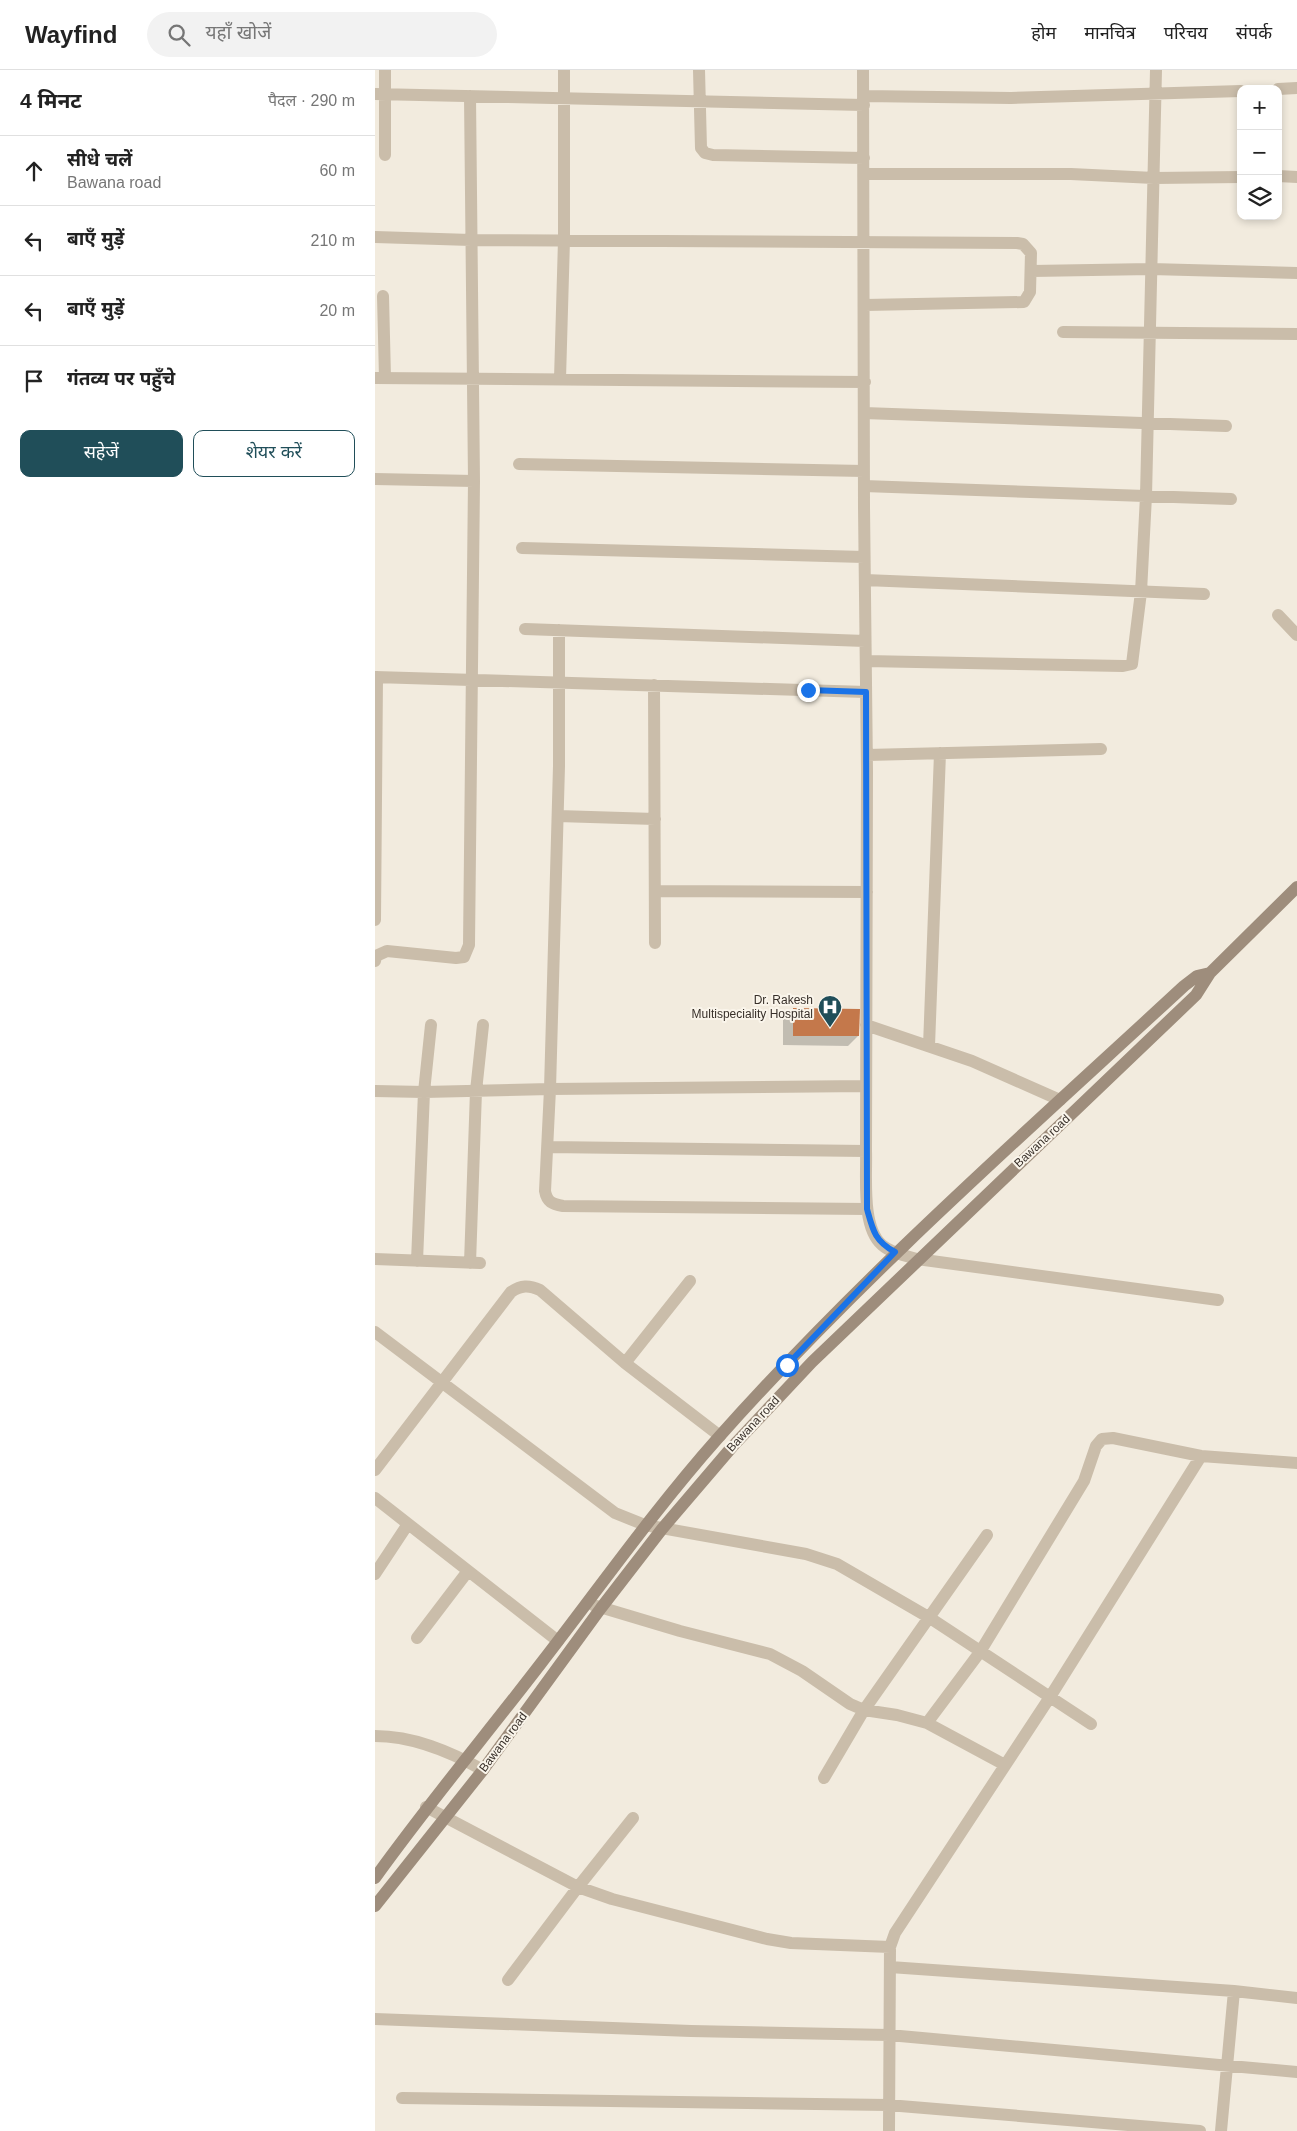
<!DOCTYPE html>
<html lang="hi">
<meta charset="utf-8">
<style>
body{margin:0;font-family:Helvetica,"Noto Sans Devanagari",sans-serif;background:#f2f2f2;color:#222}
.controls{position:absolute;right:15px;top:15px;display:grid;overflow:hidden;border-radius:10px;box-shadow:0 2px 8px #0003}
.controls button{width:45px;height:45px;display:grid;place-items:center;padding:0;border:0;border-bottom:1px solid #e0e0e0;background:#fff;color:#222;font:25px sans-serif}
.stop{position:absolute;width:15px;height:15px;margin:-11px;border:4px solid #1a73e8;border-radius:50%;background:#fff}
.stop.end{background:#1a73e8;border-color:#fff;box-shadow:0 1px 5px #0008}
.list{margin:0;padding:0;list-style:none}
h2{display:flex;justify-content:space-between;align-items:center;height:65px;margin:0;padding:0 20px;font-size:21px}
h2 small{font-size:16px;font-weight:400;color:#767676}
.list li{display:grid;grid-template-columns:32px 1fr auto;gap:15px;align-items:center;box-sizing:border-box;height:70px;padding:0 20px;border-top:1px solid #e0e0e0}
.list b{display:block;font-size:19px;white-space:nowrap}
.list p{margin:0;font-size:16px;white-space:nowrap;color:#767676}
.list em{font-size:16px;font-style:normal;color:#767676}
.actions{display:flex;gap:10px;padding:15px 20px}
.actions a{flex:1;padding:11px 0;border:1px solid #204e59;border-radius:10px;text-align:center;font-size:18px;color:#204e59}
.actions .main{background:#204e59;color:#fff}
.icon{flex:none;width:28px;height:28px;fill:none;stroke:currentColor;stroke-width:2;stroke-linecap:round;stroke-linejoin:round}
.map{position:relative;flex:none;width:922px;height:2061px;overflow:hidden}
header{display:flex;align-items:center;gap:30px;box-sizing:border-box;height:70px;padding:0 25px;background:#fff;border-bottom:1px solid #e0e0e0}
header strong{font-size:24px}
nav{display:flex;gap:28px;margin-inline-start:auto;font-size:18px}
.search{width:350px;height:45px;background:#f2f2f2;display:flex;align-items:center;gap:12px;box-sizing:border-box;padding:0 18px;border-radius:28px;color:#767676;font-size:19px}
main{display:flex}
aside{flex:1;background:#fff}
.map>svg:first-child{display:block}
.shadow{fill:#0003}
.building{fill:#c4784b}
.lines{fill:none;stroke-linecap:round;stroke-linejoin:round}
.street{stroke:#cabdaa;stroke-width:12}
.secondary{stroke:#9e8d7c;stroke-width:12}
.route{stroke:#1a73e8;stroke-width:6}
.labels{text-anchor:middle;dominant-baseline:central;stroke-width:4;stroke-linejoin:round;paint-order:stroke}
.poi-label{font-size:12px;fill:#38302a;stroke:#faf5eb;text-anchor:end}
.street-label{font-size:12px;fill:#38302a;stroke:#faf5eb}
</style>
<header>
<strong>Wayfind</strong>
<div class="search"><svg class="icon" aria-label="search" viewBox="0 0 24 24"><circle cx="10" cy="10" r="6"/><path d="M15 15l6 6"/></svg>यहाँ खोजें</div>
<nav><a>होम</a><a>मानचित्र</a><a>परिचय</a><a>संपर्क</a></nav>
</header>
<main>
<aside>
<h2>4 मिनट<small>पैदल · 290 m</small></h2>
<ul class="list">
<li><svg class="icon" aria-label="ahead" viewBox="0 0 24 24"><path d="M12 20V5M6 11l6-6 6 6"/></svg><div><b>सीधे चलें</b><p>Bawana road</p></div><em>60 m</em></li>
<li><svg class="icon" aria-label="left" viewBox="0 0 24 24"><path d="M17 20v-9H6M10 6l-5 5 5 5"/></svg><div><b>बाएँ मुड़ें</b></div><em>210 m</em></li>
<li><svg class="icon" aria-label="left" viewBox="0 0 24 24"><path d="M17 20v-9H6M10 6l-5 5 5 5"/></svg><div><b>बाएँ मुड़ें</b></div><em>20 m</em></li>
<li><svg class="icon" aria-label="arrive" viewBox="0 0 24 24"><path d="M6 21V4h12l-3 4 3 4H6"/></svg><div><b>गंतव्य पर पहुँचे</b></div></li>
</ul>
<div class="actions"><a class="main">सहेजें</a><a>शेयर करें</a></div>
</aside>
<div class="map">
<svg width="922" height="2061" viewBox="0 0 922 2061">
<rect width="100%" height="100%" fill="#f2ebde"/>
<path class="shadow" d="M418,939L483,966L473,976L408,975V950Z"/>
<path class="building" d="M418,938L485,939L484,966H418Z"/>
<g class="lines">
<path class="street" d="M10,0V85
M324,0L326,78L330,83L338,85L489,88
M488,0L489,437L492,701L491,1081C492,1105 486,1157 507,1175C516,1183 531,1186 542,1189L843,1230
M903,19L922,18
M0,24L489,35
M489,26L636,28L866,21
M489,104H696L779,108L866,107
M903,106L922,107
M0,167L96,170L642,173L648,174L656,183L655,222L649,232L490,235
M657,201L776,199L922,203
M8,226L10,308
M688,262L922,264
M0,308L490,312
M185,309L189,170V0
M489,343L851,356
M144,394L489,401
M0,409L99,411
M489,416L856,429
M147,478L489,487
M490,510L829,524
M903,545L922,565
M150,559L490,571
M491,591L748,596L757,594L766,522L771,426L781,0
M0,607L491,622
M279,615L280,873
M492,685L726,679
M183,746L280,749
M280,821L492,822
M0,850L2,607
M0,891L1,886L12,881L81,888L89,887L94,875L99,411L95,26
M491,955L597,991L685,1030
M554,976L565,683
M491,1016L175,1019L170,1121C172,1132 177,1134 188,1136L492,1139
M0,1021L49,1022L175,1019L184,696V560
M173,1077L491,1081
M0,1189L105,1193
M42,1191L49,1022L56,955
M95,1193L101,1021L108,955
M0,1262L240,1443L270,1455L431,1484L462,1494L555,1548L716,1654
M250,1293L315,1211
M0,1400L136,1222C146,1215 154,1215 165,1220L250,1293L345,1366
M0,1428L183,1571
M0,1504L33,1454
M218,1535L305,1561L395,1584L427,1601L475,1634L489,1640L522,1645L552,1653L630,1695
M42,1568L93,1501
M552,1653L605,1582L709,1411L721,1376L727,1369L738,1368L826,1386L922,1393
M0,1666C38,1666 74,1681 108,1700
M449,1708L489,1640L612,1465
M51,1737L203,1817L237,1829L392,1869L416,1873L515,1877
M515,1897L859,1921L922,1928
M133,1910L203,1817L258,1748
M0,1949L316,1961L514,1965L922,2002
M27,2028L513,2035L825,2061
M514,2061L515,1877L520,1863L675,1627L826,1386
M846,2061L859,1921"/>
<path class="secondary" d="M0,1808C53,1734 111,1665 167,1592C225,1517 280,1439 343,1368C487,1206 650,1063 809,916L822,906L835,903
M0,1836L108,1700L226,1538L287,1459L357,1377L437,1292L821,925L835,903L922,817"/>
</g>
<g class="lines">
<path class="route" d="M412,1295L520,1182C500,1171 498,1161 492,1139L491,622L433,620"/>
</g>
<defs>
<g id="hospital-pin" transform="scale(1.25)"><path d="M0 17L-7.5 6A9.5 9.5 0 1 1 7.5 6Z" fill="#204e59" stroke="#faf5eb"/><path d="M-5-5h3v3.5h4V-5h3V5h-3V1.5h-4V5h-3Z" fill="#fff"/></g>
</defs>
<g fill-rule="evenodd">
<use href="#hospital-pin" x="455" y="937"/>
</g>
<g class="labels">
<g class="poi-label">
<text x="438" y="930">Dr. Rakesh<tspan x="438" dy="14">Multispeciality Hospital</tspan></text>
</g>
<g class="street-label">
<text transform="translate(667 1071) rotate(-43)">Bawana road</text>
<text transform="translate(378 1354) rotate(-47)">Bawana road</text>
<text transform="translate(128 1672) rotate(-53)">Bawana road</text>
</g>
</g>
</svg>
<div class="controls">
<button>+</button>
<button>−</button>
<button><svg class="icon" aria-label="layers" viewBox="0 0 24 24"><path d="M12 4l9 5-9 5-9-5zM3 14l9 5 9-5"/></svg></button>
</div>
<div class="stop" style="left:412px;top:1295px"></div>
<div class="stop end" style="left:433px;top:620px"></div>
</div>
</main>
